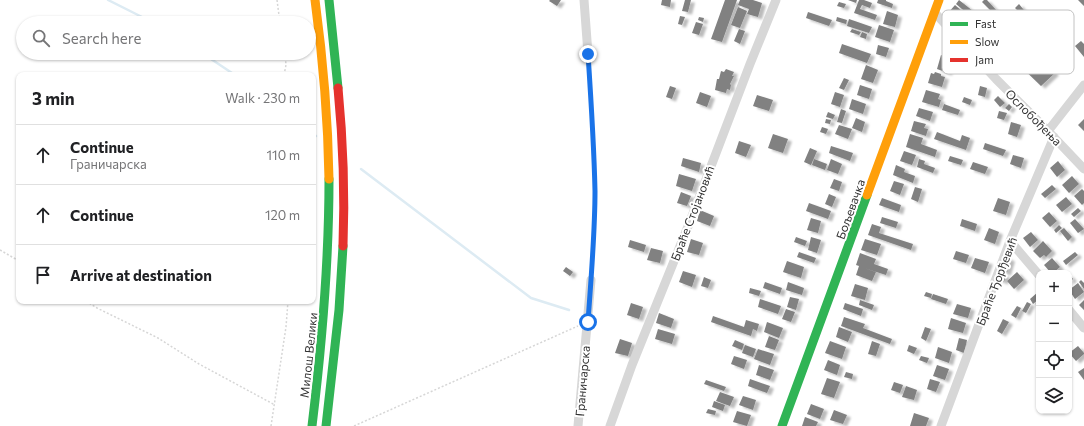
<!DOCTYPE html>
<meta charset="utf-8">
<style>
body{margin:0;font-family:Commissioner,sans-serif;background:#f6f6f6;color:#202124}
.controls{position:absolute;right:12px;bottom:12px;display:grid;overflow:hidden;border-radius:8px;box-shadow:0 1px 3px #0004}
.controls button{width:36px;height:36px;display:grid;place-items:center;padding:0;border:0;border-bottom:1px solid #e0e0e0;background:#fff;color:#202124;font:20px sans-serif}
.stop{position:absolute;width:12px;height:12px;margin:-9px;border:3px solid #1a73e8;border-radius:50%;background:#fff}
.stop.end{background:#1a73e8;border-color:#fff;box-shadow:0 1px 4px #0008}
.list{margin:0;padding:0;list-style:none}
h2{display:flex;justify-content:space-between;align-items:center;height:52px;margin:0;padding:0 16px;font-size:17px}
h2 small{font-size:13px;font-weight:400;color:#757577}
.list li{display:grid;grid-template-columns:26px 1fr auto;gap:12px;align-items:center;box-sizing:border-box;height:60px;padding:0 16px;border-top:1px solid #e0e0e0}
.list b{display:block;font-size:15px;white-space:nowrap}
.list p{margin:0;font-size:13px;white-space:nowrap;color:#757577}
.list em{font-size:13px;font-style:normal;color:#757577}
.icon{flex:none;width:22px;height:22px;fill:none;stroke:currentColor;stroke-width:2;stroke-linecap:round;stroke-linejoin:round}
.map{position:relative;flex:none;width:1084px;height:426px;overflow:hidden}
.search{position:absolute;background:#fff;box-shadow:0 1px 3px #0004;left:16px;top:16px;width:300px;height:44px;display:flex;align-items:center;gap:10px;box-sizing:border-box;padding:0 14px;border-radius:22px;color:#757577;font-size:15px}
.panel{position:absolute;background:#fff;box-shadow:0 1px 3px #0004;left:16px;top:72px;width:300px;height:232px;border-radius:8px}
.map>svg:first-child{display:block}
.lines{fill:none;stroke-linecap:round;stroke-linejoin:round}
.stream{stroke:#ddebf3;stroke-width:2.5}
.building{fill:#818181;filter:url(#shadow)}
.path{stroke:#d6d6d6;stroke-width:1.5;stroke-dasharray:2 2;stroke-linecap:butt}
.street{stroke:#d7d7d7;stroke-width:9}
.fast{stroke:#30b455;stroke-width:9}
.slow{stroke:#ff9f0a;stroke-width:9}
.jam{stroke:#e5322d;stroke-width:9}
.route{stroke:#1a73e8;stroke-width:5}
.labels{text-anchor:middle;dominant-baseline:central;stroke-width:4;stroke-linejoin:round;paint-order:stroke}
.street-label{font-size:12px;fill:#333;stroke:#fff}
.key{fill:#fff;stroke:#c2c2c2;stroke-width:1}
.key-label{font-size:11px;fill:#333}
</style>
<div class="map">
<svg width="1084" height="426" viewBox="0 0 1084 426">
<defs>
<filter id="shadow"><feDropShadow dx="4" dy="2.5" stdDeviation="1" flood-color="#0004"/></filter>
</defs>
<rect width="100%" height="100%" fill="#fff"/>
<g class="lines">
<path class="stream" d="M108,0L144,18L153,20L157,23
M202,53L235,75
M313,134L316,136
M361,169L531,298L569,310"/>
</g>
<path class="building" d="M550,0H561L557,6L549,1Z
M662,0H671L670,7L661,5Z
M685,0H691L688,12L682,11Z
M725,0H737L722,42L711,39Z
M740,0H753L762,3L758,17L747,14L749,9L738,5Z
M848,0H857L856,3Z
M859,0H864L872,3L870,8L862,5L860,9L877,15L875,20L854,13Z
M878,0H886V1L893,4L892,8L877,3Z
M959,0L973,11L969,15L956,4Z
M984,0H987L998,12L992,18L987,13L990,10L982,2Z
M1078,0H1084V6Z
M839,2L846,4L844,8L837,6Z
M1019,4L1028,15L1025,18L1015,8Z
M955,5L970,18L962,27L948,13Z
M738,7L747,11L740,28L731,25Z
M887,11L898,15L895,27L883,24Z
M808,12L832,20L829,26L806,18Z
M680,16L685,17L682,25L678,24Z
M699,17L704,18L703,22L698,20Z
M837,17L847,20L846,24L836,21Z
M849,19L872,27L869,33L847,26Z
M696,22L703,24L699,35L692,33Z
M879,25L894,30L890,42L875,37Z
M739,29L745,31L740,44L734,41Z
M852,29L861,32L859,35L850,32Z
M862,32L867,34L866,39L860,37Z
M1081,41L1084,44V57L1075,46Z
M842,44L871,54L867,63L839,53Z
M878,45L889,48L886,57L876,54Z
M1027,45L1055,73L1041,86L1013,59Z
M941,55L952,59L948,73L937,69Z
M866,65L878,70L873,83L861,79Z
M726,69L734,72L732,76H734L730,84L731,85L730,90L727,89L726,93L715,90L717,79H719L721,71L724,72Z
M935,72L941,74V76L945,77L942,87L928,83L931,73L934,74Z
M844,78L849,80L844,90L839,88Z
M860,85L872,89L869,99L857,95Z
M670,86L676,88L672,99L666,97Z
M980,86L987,88L985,97L978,95Z
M926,90L940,94L938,99L941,100L939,107L922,102Z
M700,92L711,96L707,107L696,103Z
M835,92L844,95L840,107L831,104Z
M757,95L773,100L769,111L753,106Z
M998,96L1005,103L1000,107L994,100Z
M964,97L972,100L970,105L962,102Z
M852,99L866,104L863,114L849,109Z
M944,104L960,110L958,115L942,110Z
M1009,104L1012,107L1009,111L1005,108Z
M919,108L933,112L930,121L916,116Z
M841,109L846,111L842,123L837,122Z
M999,111L1007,113L1004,120L997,118Z
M828,112L835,115L833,119L826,117Z
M856,118L865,122L862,132L852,128Z
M826,119L831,120L830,124L825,123Z
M1084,119V131L1078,125Z
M914,121L926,124L924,128L928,129L926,136L911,131Z
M1011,122L1021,125L1017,137L1008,134Z
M839,125L852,129L848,139L835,134Z
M822,127L828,129L826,134L820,132Z
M937,132L960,141L962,135L970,138L966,150L934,139Z
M773,134L788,139L783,153L768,148Z
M910,134L923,138L921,144L937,150L935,157L906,147Z
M739,141L751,145L746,157L735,153Z
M985,143L1006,150L1003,156L983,149Z
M831,146L853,153L850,161L829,153Z
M810,148L817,151L811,165L804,162Z
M904,151L916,155L912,165L900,161Z
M1013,155L1024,158L1021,168L1010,164Z
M950,156L963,160L961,165L948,161Z
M683,158L701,163L699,172L681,166Z
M814,159L827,164L825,170L812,165Z
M831,159L842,164L838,174L827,170Z
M919,159L925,161L924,164L935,168L933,173L917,167Z
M1058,161L1065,170L1057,177L1050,168Z
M973,162L988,167L985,174L970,169Z
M896,165L905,169L904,172L915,176L913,183L893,175Z
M679,174L696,179L692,191L676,186Z
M1072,176L1079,184L1069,193L1062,185Z
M834,179L842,182L839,191L830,188Z
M894,181L904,184L900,195L890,191Z
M1052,185L1056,189L1045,198L1041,194Z
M915,187L922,189L918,202L911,199Z
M1082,189L1084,191V203L1082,205L1074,196Z
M681,192L691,196L687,206L677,203Z
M829,194L836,197L832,207L825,204Z
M1066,197L1072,204L1062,212L1056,205Z
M882,198L901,205L899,212L879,205Z
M998,198L1010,202L1006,215L993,211Z
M809,203L831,211L828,219L806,211Z
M1078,208L1081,211L1074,217L1071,214Z
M700,210L714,216L710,226L697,221Z
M1049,212L1057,221L1050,227L1042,218Z
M882,217L898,222L896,228L880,223Z
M811,218L821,221L818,233L807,230Z
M962,219L977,224L975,231L960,226Z
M1075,219L1084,229L1078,233L1070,223Z
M872,224L881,227L879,233L913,244L911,250L868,235Z
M1059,225L1062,228L1056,233L1054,230Z
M989,228L999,232L995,244L984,240Z
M1064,228L1072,237L1068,241L1060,231Z
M1031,232L1038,240L1030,247L1023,238Z
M796,237L807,241L805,246L794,242Z
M811,237L821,240L817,253L808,250Z
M691,239L703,243L699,255L687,252Z
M865,239L881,244L877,255L861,250Z
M630,240L646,245L644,252L628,247Z
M1043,241L1052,251L1046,257L1044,255L1040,258L1033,251Z
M651,248L663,251L660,263L647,260Z
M956,251L969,255L966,263L953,259Z
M799,252L816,258L814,263L797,257Z
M1075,252L1078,255L1066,265L1063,261Z
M860,253L876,259L874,264L888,269L886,275L864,268L876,272L872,281L856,275L859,266L856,265Z
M1006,257L1011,259L1007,273L1001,271Z
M975,258L989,262L985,273L971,268Z
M1052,258L1060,267L1053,273H1051L1044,265Z
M787,261L804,267L801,278L783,272Z
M566,267L573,272L570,276L563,271Z
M683,271L696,275L692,287L679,282Z
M1017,272L1024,280L1014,289L1007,281Z
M1000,273L1006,275L1004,282L997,279Z
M1069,274L1073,279L1069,282Z
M704,277L711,280L708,288L701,286Z
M1081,280L1084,283V289L1079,282Z
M765,282L782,288L780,294L763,288Z
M788,282L804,288L802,295L786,290Z
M1078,283L1084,292L1075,299L1069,290Z
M855,284L868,288L865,300L851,296Z
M750,288L761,291L759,296L749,293Z
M926,292L932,294L931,298L924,296Z
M1038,292L1039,299L1033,304L1030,299Z
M933,294L948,299L946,304L931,299Z
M790,297L799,299L796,310L787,307Z
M760,299L781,306L778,314L758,307Z
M860,300L874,305L872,310L859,305Z
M1084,300V310L1079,305Z
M1027,302L1031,304L1026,313L1022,311Z
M631,303L643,307L639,319L627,315Z
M845,303L863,309L861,316L843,309Z
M957,304L971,308L968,318L953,314Z
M1017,306L1021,308L1016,318L1011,315Z
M786,309L795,312L791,322L782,319Z
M659,313L674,319L671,328L656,323Z
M713,316L744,327L746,320L759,324L757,331L753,329L751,336L711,322Z
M844,317L865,324L863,328L892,339L890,344L841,326Z
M951,318L966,323L963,333L948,329Z
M1003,319L1009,322L1002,334L997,331Z
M767,322L783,328L779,338L764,332Z
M839,327L852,332L848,342L836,337Z
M925,327L931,329L926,341L921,338Z
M658,329L675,334L672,344L655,339Z
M769,336L779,340L775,350L765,347Z
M959,338L967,340L964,353L956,350Z
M620,339L632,343L628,356L615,353Z
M735,340L744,344L742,350L732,346Z
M830,341L846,347L842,359L825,353Z
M872,341L880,344L876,356L868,354Z
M745,345L756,349L753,357L742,353Z
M909,345L917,348L914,354L907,351Z
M1078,346L1084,353V354L1076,361L1069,353Z
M938,347L952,352L949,363L935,358Z
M758,349L774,354L770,365L754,359Z
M734,356L747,360L744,369L731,364Z
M921,356L929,358L927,363L919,360Z
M828,360L840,365L837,375L824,370Z
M759,365L774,370L770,380L756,375Z
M937,365L949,369L945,380L933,376Z
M1084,368V380L1078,372Z
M846,372L853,374L852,379L844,377Z
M827,378L840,382L834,398L821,394Z
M750,379L770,386L767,393L748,386Z
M930,379L940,382L936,392L927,389Z
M706,380L726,387L724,391L704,384Z
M894,382L903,385L900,393L891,390Z
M906,386L917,390L914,400L902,397Z
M720,392L734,397L730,406L716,401Z
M743,396L756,400L753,410L739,405Z
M714,401L725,405L723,411L712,407Z
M811,404L824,409L820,419L807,414Z
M708,409L716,411L715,415L706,413Z
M834,410L847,415L843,424L830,420Z
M737,411L751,415L747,426L733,422Z
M914,413L929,418L926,426H910Z
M805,417L818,422L816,426H802Z"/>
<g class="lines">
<path class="path" d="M277,0L280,23
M589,62C591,105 595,149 595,192C595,219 593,245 592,272
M284,75L286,65L285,53
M0,250L19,261
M86,301L97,308L158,338L199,364L275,405
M271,426L286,327L288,301
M354,426L578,326"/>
<path class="street" d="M584,0L588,54
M935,13L996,79L1048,131L1084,169
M1048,131L1084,85
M1010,241L1039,275
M1069,310L1084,328
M578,426L591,280
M610,426L632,365L689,224L750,64L776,0
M941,426L1010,241L1054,137"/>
<path class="fast" d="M329,0L338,88
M312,426C322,344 329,262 329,179
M326,426L339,310L343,246
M782,426L867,195"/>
<path class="slow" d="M315,0C323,59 328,119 329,179
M867,195L939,0"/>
<path class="jam" d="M338,88C343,140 345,193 343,246"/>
</g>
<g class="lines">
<path class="route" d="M588,322C591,278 595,234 595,191C594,145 591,99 588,54"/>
</g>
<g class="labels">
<g class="street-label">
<text transform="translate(1034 117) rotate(45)">Ослобођења</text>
<text transform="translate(850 209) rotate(-70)">Бољевачка</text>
<text transform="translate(692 213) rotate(-69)">Браће Стојановић</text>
<text transform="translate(996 281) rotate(-69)">Браће Ђорђевић</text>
<text transform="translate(308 355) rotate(-84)">Милош Велики</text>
<text transform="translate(582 381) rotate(-85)">Граничарска</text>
</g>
</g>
<rect x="942" y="10" width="132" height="64" rx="6" class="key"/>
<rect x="950" y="22" width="18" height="4" fill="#30b455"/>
<rect x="950" y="40" width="18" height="4" fill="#ff9f0a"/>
<rect x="950" y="58" width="18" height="4" fill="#e5322d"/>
<g class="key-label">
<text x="975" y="28">Fast</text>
<text x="975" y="46">Slow</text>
<text x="975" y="64">Jam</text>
</g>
</svg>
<div class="controls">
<button>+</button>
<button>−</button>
<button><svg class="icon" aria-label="locate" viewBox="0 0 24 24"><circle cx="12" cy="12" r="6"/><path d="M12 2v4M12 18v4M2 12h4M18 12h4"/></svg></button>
<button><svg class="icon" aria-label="layers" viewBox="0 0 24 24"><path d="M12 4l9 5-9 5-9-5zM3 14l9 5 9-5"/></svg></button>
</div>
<div class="stop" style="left:588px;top:322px"></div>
<div class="stop end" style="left:588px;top:54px"></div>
<div class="search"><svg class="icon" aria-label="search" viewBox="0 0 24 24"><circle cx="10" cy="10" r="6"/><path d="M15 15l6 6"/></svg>Search here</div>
<section class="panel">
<h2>3 min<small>Walk · 230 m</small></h2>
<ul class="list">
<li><svg class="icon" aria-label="ahead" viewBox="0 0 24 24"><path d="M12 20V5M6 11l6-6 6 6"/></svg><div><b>Continue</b><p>Граничарска</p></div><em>110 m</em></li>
<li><svg class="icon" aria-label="ahead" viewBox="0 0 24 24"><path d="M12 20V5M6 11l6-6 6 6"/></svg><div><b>Continue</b></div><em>120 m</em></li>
<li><svg class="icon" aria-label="arrive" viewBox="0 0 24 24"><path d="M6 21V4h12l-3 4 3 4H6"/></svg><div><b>Arrive at destination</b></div></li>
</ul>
</section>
</div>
